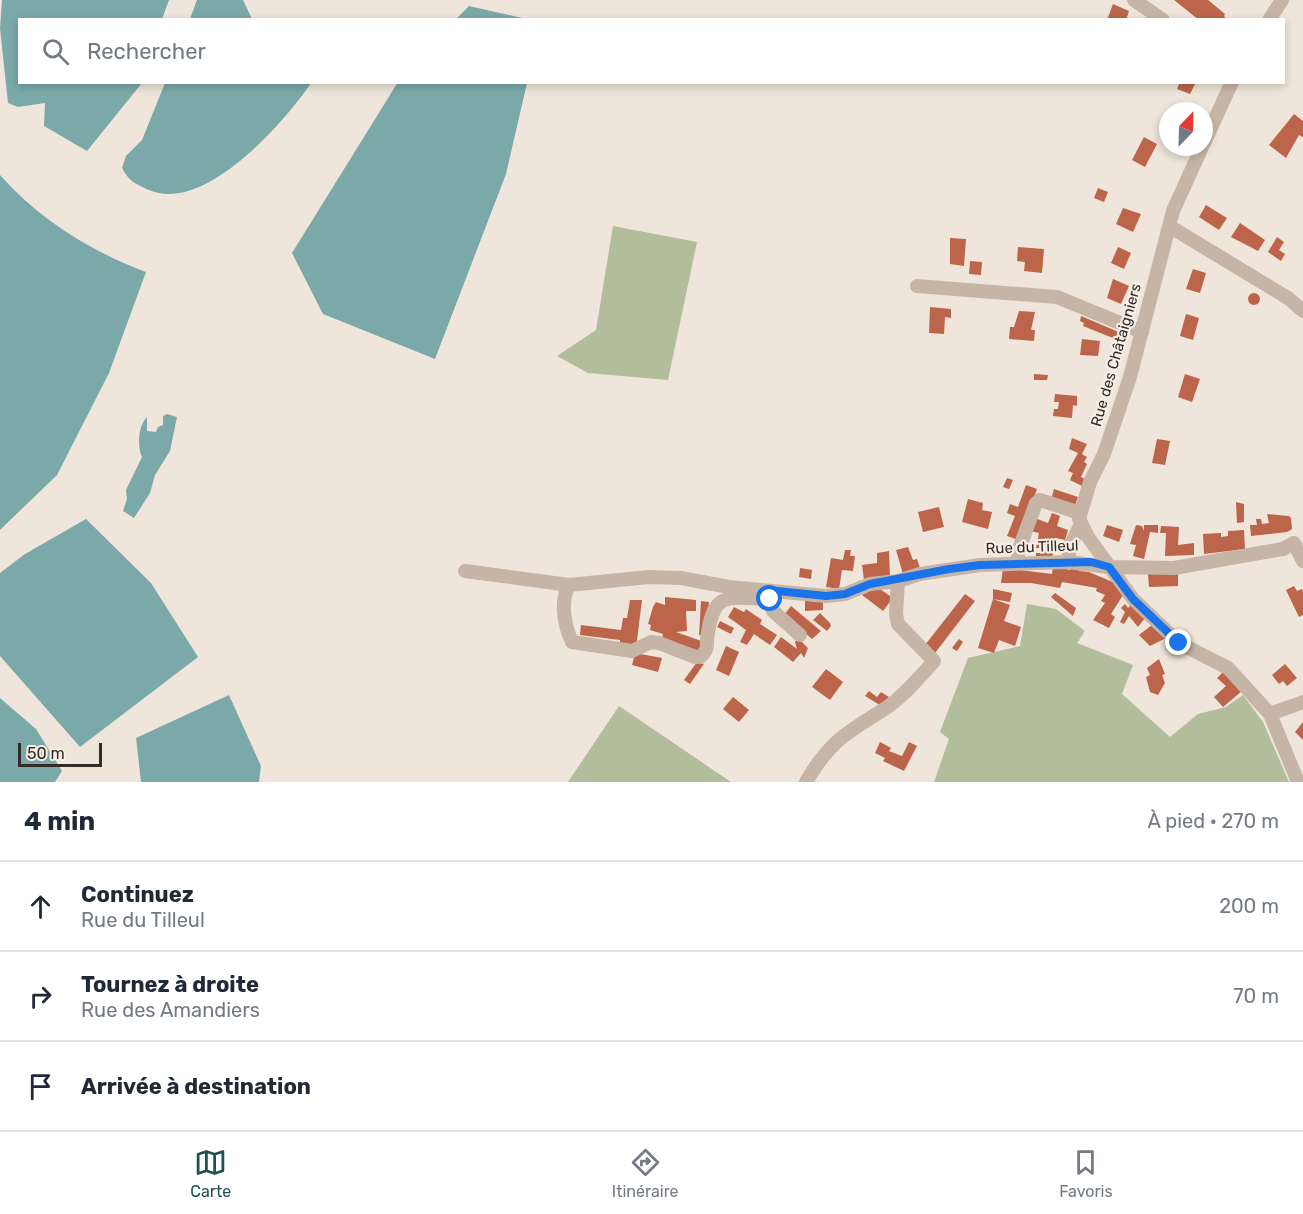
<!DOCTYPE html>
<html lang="fr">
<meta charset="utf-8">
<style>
body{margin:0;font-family:Rubik,sans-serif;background:#f2f2f3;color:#1f2937}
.compass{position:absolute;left:1159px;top:102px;width:54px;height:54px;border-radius:50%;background:#fff;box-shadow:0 3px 9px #0003;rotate:23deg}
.scale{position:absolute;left:18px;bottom:15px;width:84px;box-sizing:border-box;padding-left:6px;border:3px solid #332b27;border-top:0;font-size:16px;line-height:21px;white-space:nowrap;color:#332b27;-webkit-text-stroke:4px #f7efe6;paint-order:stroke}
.stop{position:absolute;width:18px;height:18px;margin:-14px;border:4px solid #1a73e8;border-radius:50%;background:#fff}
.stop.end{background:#1a73e8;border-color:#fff;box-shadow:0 2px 6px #0008}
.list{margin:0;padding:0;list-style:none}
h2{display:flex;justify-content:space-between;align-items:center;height:78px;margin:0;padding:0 24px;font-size:26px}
h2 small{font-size:20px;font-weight:400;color:#747a83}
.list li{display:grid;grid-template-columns:39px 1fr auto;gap:18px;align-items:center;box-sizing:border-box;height:90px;padding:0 24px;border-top:2px solid #e0e1e3}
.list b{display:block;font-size:22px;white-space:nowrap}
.list p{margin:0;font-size:20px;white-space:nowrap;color:#747a83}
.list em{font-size:20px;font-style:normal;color:#747a83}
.icon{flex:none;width:33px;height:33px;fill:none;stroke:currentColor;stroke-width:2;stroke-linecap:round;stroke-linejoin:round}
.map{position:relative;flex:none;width:1303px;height:782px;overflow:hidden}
.search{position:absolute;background:#fff;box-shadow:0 3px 9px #0003;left:18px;right:18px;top:18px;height:66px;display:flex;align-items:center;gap:15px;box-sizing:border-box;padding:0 21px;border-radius:0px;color:#747a83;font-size:22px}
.sheet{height:348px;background:#fff}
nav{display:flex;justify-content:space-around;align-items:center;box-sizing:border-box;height:84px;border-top:2px solid #e0e1e3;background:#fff;font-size:16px;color:#747a83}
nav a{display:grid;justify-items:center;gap:3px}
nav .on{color:#204f52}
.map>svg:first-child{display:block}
.green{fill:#b2bd9b}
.water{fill:#7ba9aa}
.building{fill:#bd654a}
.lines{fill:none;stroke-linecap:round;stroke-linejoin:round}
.street{stroke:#c6b5a7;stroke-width:14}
.route{stroke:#1a73e8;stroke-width:8}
.labels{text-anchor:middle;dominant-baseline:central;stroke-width:4.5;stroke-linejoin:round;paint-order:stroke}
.street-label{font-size:15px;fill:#332b27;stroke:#f7efe6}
</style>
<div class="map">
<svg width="1303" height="782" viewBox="0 0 1303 782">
<rect width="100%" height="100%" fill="#efe5da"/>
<path class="green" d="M613,226L697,242L668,380L588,373L557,356L596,330Z
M1027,604L1056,609L1085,631L1077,643L1133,665L1122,694L1170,737L1198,714L1226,707L1243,695L1263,722L1289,782H934L949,739L940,732L968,658L1020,646Z
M619,706L731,782H568Z"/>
<path class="water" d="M2,0H169L162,19L20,20V82L142,83L87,151L44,126L45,103L18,107L8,103L0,28Z
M197,0H243L252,19H190Z
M469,6L527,19H456Z
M398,82L527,83L506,174L435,359L323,314L292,253Z
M165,83V82L311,83C284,123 204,214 149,190C135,184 129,181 122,168L126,156L142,140Z
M0,175C40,220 90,251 146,272L109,373L57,475L0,530Z
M167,414L177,417L170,451L155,475L150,493L134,518L123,511L127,499L126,490L142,457C137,446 138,426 147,417V431L156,432L158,427L163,425V416Z
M86,519L151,583L198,657L80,747L0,656V573L25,554Z
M229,695L261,766L259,782H141L136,738Z
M0,698L36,729L62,771L55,782H0Z"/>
<path class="building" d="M1174,0H1208L1225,14L1224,16L1227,20H1199Z
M1113,4L1129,11L1126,20H1107Z
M1180,82H1196L1190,94L1177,89Z
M1294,114L1303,121V137L1299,135L1286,158L1269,145Z
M1144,137L1157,144L1145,167L1132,160Z
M1098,188L1108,192L1104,202L1094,198Z
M1206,205L1227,218L1219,230L1199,217Z
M1123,208L1141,214L1133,232L1116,224Z
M1240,223L1265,240L1258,251L1231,237Z
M1277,237L1284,242L1279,250L1285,254L1281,261L1268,252Z
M950,238L966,239L964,266L950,264Z
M1018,247L1044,249L1042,273L1024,271L1025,262L1017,261Z
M1118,247L1131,253L1124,269L1111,263Z
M970,261L982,262L981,275L969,274Z
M1193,269L1206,273L1200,293L1186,289Z
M1113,279L1129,286L1121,304L1107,298Z
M1248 299a6 6 0 1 1 12 0a6 6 0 1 1-12 0Z
M930,307L951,309V318L945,317L944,334L929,333Z
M1019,311L1035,312L1031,330H1035L1034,341L1009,339L1010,327H1014Z
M1186,314L1199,318L1193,340L1180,336Z
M1081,316L1121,333L1118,340L1083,326L1084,323L1080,321Z
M1082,339L1100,341L1098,356L1080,355Z
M1034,374L1048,375L1047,380H1034Z
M1185,374L1200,379L1192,402L1178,397Z
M1055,394L1077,396V406L1073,405L1072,418L1053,416L1054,409H1058L1059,402H1054Z
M1072,438L1087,444L1082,454L1087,457L1084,462L1087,464L1081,477L1085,479L1082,486L1070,480L1073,473L1068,471L1078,453L1069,449Z
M1157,439L1170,441L1165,465L1152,463Z
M1007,478L1013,480L1009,489L1003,487Z
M1026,485L1037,489L1019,540L1007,536L1015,516L1007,513L1010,504L1018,507Z
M1054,489L1078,497L1074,508L1051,500Z
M968,499L983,503L982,510L992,512L988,529L962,522Z
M1236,502L1244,504V522L1237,523Z
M939,507L944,527L923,532L918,512Z
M1052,513L1060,516L1057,526L1068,530L1065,540L1056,538L1052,559L1036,558V553H1040L1041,548H1036L1039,533L1030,531L1035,518L1048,523Z
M1267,514L1289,516L1291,518L1292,529L1287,532L1251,536L1250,525H1257L1256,519H1261L1262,524L1269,523Z
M1107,525L1123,530L1119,542L1103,536Z
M1136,525L1142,526L1144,531V525H1158V533L1150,532L1144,559L1133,556L1136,545L1130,544Z
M1161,526L1179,527L1178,545L1194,543V555L1165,556L1166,533H1160Z
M1244,530L1245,549L1204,554L1203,534L1221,533V537L1228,536V531Z
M908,547L913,560L917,559L920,568L903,574L896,550Z
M845,550H851L850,556H855L853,571L842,570L839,589L826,587L831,558L843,560Z
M889,551L890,578L864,580L862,565L877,563V553Z
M1072,565L1080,567L1079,571L1089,572L1115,583L1125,592L1111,614L1115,617L1109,628L1093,620L1105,603L1101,601L1105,595L1096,591L1097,588L1062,582L1060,588L1031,583H1001L1003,568L1052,574L1053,566L1070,570Z
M800,568L812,570L811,579L799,577Z
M1178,573V586L1149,587L1148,574Z
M1294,586L1297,591L1302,589L1303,592V615L1299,617L1286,590Z
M877,587L893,598L883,611L862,595Z
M993,589L1012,593L1010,602L993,599L1010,605L1004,621L1021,627L1015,646L999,640L994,653L978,648L993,599Z
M1055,593L1076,608L1073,616L1051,597Z
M965,594L975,601L935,653L925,645Z
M665,597L696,600V611H686L687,631L676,632L704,642L699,651L662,638L663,634L650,630L651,625L648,624L653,607L656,602L665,605Z
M630,600H642L636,648L620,646V640L580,635L581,625L621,630L623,618H627Z
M823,600V610L805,611V601Z
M701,601L709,602L705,636L699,635Z
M1125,604L1128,608L1132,604L1145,618L1138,627L1129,616L1124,624L1120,622L1125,612L1121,608Z
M791,606L821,631L812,639L784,615Z
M734,607L744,612L746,609L762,620L760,624L777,635L770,645L754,634L747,645L740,642L746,630L728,617Z
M820,613L830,623L831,626L827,631L813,620Z
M720,621L734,628L731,634L717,627Z
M1152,625L1166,638L1150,646L1139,635Z
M781,637L797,649L795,642L798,638L808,648L804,658L801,653L793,662L774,647Z
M959,639L963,642L957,651L952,648Z
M726,646L739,652L729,676L716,670Z
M635,653L662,658L658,672L632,665Z
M1159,659L1165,674L1162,675L1165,683L1158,695L1150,692L1146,677L1150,675L1147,668Z
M697,662L704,664L690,684L684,680Z
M1285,664L1297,678L1287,686L1283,681L1279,684L1272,675Z
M826,669L843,682L830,700L812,687Z
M1223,672L1242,691L1223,707L1214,697L1226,686L1217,678Z
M869,691L877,697L881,692L889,697L883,707L865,696Z
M733,697L749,710L739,722L723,709Z
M1303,722V740L1295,732Z
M880,742L891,748L889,751L902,756L909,742L917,746L904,771L883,761L885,758L875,753Z"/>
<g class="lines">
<path class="street" d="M1134,0L1163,20
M1269,20L1282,0
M1204,143L1232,82
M1202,147L1173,211L1130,377L1104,454L1090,482L1079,519L1088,537L1133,599L1179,643L1228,668L1270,714L1303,702
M1169,226L1288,298L1303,311
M917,286L1057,297L1142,332
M1068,562L1070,546L1081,524
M1017,564L1019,549L1036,503L1040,500L1080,513
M465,571L569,585L649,577L681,578L729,587L826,596L845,594L870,584L898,581L920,574L980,565L1068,562L1109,567L1174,568L1283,549L1294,543L1303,561
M569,585C560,601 564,625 572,642L632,651L651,642L659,643L695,657H700C707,652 707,647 707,640C713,589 727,598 770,599
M769,592L773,611L800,635
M1270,714L1298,782
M806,782C829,742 846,733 883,710C902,698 919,678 934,661L898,624L896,614L898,581"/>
</g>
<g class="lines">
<path class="route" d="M770,599L768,590L826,596L845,594L870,584L949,569L980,565L1091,562L1109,567L1133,599L1179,643"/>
</g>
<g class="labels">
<g class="street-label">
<text transform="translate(1116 355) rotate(-74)">Rue des Châtaigniers</text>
<text transform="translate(1032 547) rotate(-2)">Rue du Tilleul</text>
</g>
</g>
</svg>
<svg class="compass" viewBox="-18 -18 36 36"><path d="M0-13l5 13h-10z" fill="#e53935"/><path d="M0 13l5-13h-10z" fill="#747a83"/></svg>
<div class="scale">50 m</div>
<div class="stop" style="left:770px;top:599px"></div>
<div class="stop end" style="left:1179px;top:643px"></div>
<div class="search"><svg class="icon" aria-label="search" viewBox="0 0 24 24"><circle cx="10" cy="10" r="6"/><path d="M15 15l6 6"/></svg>Rechercher</div>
</div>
<section class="sheet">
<h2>4 min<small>À pied · 270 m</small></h2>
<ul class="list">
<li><svg class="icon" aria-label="ahead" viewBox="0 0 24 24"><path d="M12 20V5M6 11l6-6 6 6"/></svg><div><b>Continuez</b><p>Rue du Tilleul</p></div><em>200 m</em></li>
<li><svg class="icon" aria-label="right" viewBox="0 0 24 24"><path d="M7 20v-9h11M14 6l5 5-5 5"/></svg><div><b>Tournez à droite</b><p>Rue des Amandiers</p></div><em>70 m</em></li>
<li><svg class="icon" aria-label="arrive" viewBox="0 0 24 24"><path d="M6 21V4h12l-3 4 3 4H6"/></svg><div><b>Arrivée à destination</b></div></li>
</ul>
</section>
<nav>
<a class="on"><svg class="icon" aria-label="map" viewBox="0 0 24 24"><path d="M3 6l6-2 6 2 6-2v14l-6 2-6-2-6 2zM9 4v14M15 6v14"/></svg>Carte</a>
<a><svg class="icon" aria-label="directions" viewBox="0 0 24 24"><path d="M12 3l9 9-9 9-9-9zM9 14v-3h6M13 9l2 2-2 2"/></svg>Itinéraire</a>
<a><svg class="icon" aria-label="saved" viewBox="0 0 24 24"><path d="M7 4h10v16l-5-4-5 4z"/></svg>Favoris</a>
</nav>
